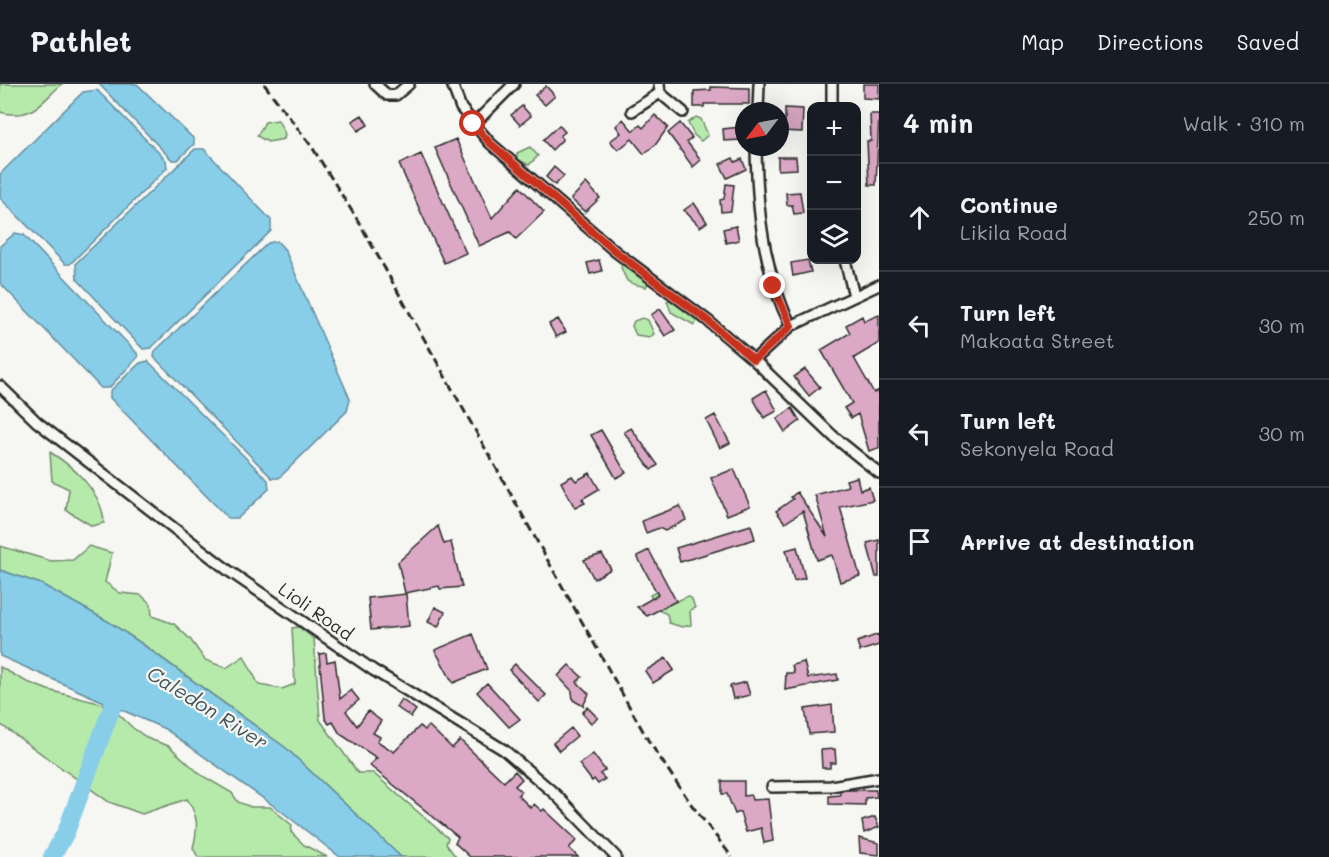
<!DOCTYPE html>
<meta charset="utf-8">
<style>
body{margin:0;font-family:Mali,sans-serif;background:#242831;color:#f1f3f6}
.controls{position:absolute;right:18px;top:18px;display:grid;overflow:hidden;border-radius:12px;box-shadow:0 6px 24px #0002}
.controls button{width:54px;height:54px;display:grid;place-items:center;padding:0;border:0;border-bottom:2px solid #363941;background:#171b24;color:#f1f3f6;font:30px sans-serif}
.compass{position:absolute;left:735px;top:18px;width:54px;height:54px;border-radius:50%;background:#171b24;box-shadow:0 6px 24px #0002;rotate:238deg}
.stop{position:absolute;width:18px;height:18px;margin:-14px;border:4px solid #c8321e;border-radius:50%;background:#fff}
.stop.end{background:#c8321e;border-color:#fff;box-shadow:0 2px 6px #0008}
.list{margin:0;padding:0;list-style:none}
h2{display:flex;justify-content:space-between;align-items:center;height:78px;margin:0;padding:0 24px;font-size:26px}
h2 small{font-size:20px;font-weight:400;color:#9ea1a6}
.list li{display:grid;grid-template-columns:39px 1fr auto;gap:18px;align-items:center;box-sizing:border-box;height:108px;padding:0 24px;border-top:2px solid #363941}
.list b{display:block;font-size:22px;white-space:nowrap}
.list p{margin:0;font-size:20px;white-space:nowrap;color:#9ea1a6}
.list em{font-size:20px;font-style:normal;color:#9ea1a6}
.icon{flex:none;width:33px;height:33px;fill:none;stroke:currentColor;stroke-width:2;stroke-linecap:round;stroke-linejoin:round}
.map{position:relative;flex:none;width:879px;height:773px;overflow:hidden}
header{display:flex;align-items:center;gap:36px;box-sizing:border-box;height:84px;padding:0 30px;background:#171b24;border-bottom:2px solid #363941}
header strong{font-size:28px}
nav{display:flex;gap:33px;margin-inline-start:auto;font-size:21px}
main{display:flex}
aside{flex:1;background:#171b24}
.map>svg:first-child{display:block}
.green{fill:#b6eaab;stroke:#708a6b;stroke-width:1.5}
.water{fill:#88cee9;stroke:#638d9d;stroke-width:1.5}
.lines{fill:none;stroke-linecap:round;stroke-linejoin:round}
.river{stroke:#88cee9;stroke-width:18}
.building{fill:#dba8c5;stroke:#2b2b2b;stroke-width:1.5}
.street-casing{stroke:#2b2b2b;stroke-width:14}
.street{stroke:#f6f6f2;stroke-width:9}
.rail{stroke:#2b2b2b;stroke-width:3;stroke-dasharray:9 4.5;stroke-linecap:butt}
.route{stroke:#c8321e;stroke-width:8}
.labels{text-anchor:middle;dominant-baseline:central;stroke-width:4.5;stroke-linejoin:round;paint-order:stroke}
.street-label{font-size:18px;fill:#2b2b2b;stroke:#f6f6f2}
.water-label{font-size:20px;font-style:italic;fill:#42545a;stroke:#f6f6f2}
</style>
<header>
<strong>Pathlet</strong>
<nav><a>Map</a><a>Directions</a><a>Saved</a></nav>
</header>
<main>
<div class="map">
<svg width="879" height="773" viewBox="0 0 879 773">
<rect width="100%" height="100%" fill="#f6f6f2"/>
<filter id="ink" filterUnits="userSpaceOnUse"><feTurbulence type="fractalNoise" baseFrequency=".0167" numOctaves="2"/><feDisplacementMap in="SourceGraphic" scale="12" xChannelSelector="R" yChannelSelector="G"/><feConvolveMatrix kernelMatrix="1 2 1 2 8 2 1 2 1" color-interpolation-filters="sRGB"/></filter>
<g filter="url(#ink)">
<path class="green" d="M0,0H62C40,19 32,37 0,28Z
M696,33L701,35L708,51L701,57L694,51L688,39Z
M278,36L285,50L284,55L268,58L257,52L265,38Z
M530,63L538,72L529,81L517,75V69Z
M624,177L649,196L646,203C627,198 628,202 621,183Z
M672,215L697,236L694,241L671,228L667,217Z
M642,234L648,236L654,250L650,253L636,251L632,242L634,237Z
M50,368C74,383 103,409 104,439L92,442L66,426L69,405L52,397Z
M0,462L51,477L73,476L89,462L112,469L105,498L120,509L141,511L151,520L152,532L174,540L190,555L205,576L226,584L244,572L259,601L282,605L295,600L292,544L299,543L314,555L320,636L358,689H373L448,754L446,760L456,773H401L286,664L140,558L109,538L41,500L0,486Z
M656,508L664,523L688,512L692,515L695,524L690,526L691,541L682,543L669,539L667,530L658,526L650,511Z
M0,583L25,597L48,606L110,622L133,644L149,655L169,662L201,691L232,709L238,718L251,723H270L292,741L291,748L304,761L327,773H198L193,764C198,744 199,733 187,715L142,730L109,718L0,640Z"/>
<path class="water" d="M99,0H137L194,55V60L178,76H172Z
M97,6L166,76L167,84L70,180H65L0,114V90L83,8Z
M195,65H204L271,136V147L151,264L143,265L77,195L76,179Z
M15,149L24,151L137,269L138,273L109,304H101L0,199V162Z
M277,157L285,166L350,315L347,327L279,394H272L154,273L155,267L268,159Z
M148,277L268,396L269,405L238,434H228L110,314V307L140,279Z
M0,486L41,500L109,538L139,558L286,664L401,773H340L281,727L165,645L0,572Z"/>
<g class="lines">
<path class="river" d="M52,773L66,748L121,599"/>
</g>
<path class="building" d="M863,0H879V15L863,14Z
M546,2L555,12L545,21L535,11Z
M711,3L749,4V20H704V23H694V7L711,6Z
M522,22L531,32L520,41L511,31Z
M785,24L803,25L802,48L780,47V37H785Z
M870,30H879L876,101H869L867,57H871Z
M362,31L368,41L358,47L352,37Z
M655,31L668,43L656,60L644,70L632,55L618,66L610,57L621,49L616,42L623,35L633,47L640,41L643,44Z
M680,39L692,54L687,58L701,76L693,83L668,49Z
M559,41L565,48L560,52L563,55L552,66L543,56Z
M740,43L741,56L724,57L723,45Z
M456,55L492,134L520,103L544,128L516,155L510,148L479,162L435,64Z
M421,70L466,169L444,179L399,80Z
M778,73H796L797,85L778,86Z
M733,74L735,78L742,75L746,85L727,94L720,80Z
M554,83L564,92L555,101L546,93Z
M586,99L600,114L585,128L571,115Z
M726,100L734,101L731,127L721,128L720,116L724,115Z
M800,108L803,129L794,130L792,121H787L786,109Z
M694,119L707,138L700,143L684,126Z
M736,142L739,156L726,159L723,145Z
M599,176L602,187L590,190L587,179Z
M808,176L811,188L793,192L791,179Z
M660,225L675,246L665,252L651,231Z
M879,231V259L854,274L874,309L879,306V364L869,367L858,330L851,334L844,324L852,319L821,266L850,249L846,241L862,232L864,237Z
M558,235L566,248L556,253L549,240Z
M805,285L820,303L809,312L794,293Z
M766,306L777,327L764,334L753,314Z
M792,324L800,337L785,348L777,335Z
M715,331L730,359L720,364L706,336Z
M631,344L658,381L651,386L624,348Z
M601,346L626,389L616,394L591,351Z
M734,385L750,422L727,431L711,394Z
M590,389L599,405L582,415L585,419L575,424L561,398L572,392L576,397Z
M857,393L860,406L869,403L873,416L840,423L860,492L840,498L832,471L817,476L803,427L785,439L776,427L793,415L791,413L797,408L827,453L815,411L848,402L846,396Z
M680,422L686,436L665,447L659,444L646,449L642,437Z
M751,441L755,455L680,478L676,464Z
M438,442L444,460L451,458L462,503L440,505L439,502L405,509L398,478Z
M879,456V493H876L867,459Z
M797,463L805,494L794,497L786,466Z
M649,466L676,517L647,532L637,523L658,511L637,472Z
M602,470L611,485L594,495L584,476Z
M406,510L409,542L371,546L368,514Z
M435,523L445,528L438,543L428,538Z
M473,550L487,585L453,599L435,566Z
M879,550V561L860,567L857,558Z
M326,569L327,578L335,576L340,615L351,606L359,616L346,627L357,642L368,627L381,637L373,649L380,653L377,657L394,668L420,642L425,646L429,642L452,664L460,656L504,698L515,687L522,695L515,702L521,707L518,711L531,724L534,720L542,727L544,725L577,756L569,764L578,773H470L455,759L458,753L369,681L377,674L340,650L333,638L329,640L325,634L319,570Z
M666,574L674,586L653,599L645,587Z
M804,578L808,594L837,590L838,596L785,606L786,589H794L792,581Z
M515,580L546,611L539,618L509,586Z
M569,581L582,593L577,598L589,610L583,622L573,616L572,607L558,592Z
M746,598L750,611L733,615L730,602Z
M487,599L520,635L509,643L477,608Z
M401,615L416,626L411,633L396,623Z
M832,621L834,648L809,650L805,625Z
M587,623L598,634L591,639L582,629Z
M571,644L577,652L559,667L553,659Z
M835,665L836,679H830V684H822L821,666Z
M593,670L605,686L600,690L605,695L598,700L594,695L592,697L579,680Z
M722,697H744V712L751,711L752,716L768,715L773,757L764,759L761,744L746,748L740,728L735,730L727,710H722Z
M845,706H876L877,713L865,714V721L829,720V712L840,711V707Z
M875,733L879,743L864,749L862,737Z
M859,754L879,759V771L860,769Z"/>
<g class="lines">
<g class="street-casing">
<path id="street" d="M375,0L387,11H396L409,0
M452,0L461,24L490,59L616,168L707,236L754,276L833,352L879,389
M659,0L660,9L683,28
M832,22V0
M632,27L660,9
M758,27L759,0
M473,41L514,0
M756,63C757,124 763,187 791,242
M845,176L854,212
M754,276L791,242L879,201
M0,302L37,338L229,487L373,586L504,666L555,710L616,773
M772,703L831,702L879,694"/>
</g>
<use href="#street" class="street"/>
<path class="rail" d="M264,0L312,63L360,140L648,656L691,720L732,773"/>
</g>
</g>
<g class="lines" filter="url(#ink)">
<path class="route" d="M473,40L490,59L616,168L707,236L754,276L791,242L773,202"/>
</g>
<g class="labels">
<g class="street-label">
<text transform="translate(316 527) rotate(35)">Lioli Road</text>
</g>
<g class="water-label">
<text transform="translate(208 623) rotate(32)">Caledon River</text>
</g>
</g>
</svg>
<div class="controls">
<button>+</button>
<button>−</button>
<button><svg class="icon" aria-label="layers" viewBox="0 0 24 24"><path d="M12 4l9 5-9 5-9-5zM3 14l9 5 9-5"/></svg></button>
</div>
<svg class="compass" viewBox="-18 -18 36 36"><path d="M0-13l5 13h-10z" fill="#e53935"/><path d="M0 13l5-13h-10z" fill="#9ea1a6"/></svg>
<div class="stop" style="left:473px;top:40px"></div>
<div class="stop end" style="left:773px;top:202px"></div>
</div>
<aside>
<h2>4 min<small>Walk · 310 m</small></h2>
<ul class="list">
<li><svg class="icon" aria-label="ahead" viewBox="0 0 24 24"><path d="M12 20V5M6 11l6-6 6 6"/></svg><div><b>Continue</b><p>Likila Road</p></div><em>250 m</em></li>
<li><svg class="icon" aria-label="left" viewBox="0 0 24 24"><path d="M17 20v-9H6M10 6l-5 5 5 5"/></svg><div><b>Turn left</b><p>Makoata Street</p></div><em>30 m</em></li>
<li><svg class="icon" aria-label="left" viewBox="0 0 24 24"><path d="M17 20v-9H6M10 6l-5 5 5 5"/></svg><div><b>Turn left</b><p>Sekonyela Road</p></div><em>30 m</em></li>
<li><svg class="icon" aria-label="arrive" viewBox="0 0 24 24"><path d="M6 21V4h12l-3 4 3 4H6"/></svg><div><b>Arrive at destination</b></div></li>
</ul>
</aside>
</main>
